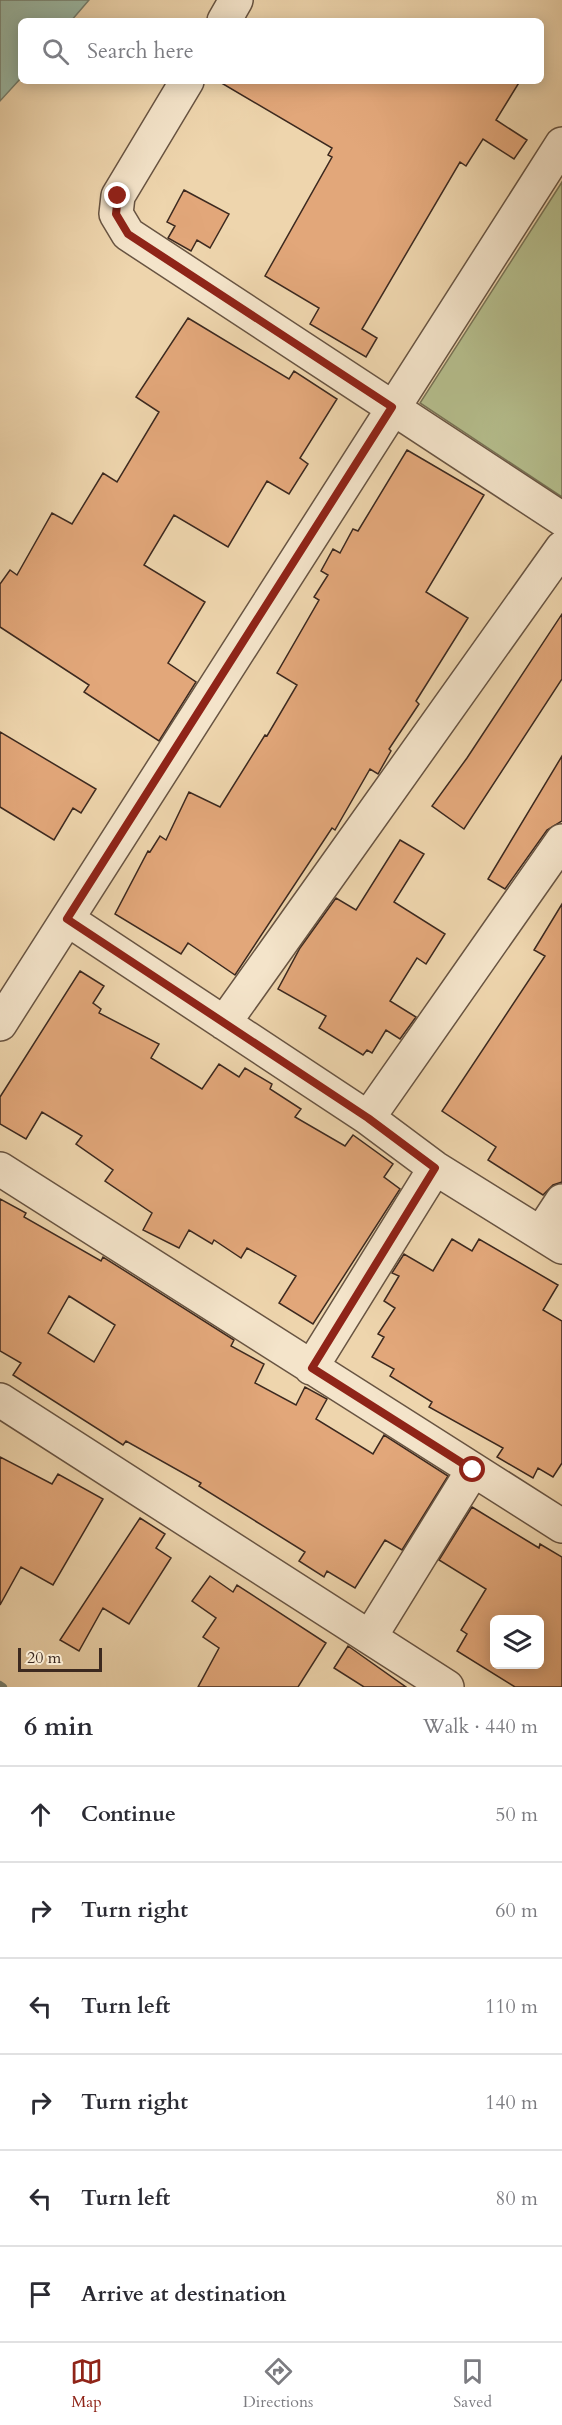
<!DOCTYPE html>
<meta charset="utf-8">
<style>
body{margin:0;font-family:Cardo,serif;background:#f2f2f3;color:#2b2b33}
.controls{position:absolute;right:18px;bottom:18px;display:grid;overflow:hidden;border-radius:9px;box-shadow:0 3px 15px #0003}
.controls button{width:54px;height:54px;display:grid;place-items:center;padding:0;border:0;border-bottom:2px solid #e1e1e2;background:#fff;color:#2b2b33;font:30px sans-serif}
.scale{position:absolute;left:18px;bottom:15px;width:84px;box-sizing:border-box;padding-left:6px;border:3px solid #3c291f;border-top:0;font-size:16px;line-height:21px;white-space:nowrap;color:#3c291f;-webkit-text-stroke:4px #f4e4ca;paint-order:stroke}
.stop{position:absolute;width:18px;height:18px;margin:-14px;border:4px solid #8f2418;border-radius:50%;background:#fff}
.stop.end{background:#8f2418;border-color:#fff;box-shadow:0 2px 6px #0008}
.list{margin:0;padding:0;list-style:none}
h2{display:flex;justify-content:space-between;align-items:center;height:78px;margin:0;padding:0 24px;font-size:26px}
h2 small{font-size:20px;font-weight:400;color:#7c7c81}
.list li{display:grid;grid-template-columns:39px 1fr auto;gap:18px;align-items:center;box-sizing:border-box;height:96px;padding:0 24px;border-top:2px solid #e1e1e2}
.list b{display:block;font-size:22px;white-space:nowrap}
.list em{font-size:20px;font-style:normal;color:#7c7c81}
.icon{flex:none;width:33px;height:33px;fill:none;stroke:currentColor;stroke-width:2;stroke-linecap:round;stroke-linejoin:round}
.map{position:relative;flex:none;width:562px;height:1687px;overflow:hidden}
.search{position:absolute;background:#fff;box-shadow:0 3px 15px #0003;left:18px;right:18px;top:18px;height:66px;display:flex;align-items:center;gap:15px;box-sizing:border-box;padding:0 21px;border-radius:9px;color:#7c7c81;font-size:22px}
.sheet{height:654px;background:#fff}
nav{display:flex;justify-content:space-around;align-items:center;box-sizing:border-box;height:84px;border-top:2px solid #e1e1e2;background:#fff;font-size:16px;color:#7c7c81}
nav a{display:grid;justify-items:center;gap:3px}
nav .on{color:#8f2418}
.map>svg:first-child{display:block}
.green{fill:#b5be8d;stroke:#787456;stroke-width:1.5}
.water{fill:#9bb9a5;stroke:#757f6f;stroke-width:1.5}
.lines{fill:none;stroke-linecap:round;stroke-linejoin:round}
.stream{stroke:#757f6f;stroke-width:8}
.building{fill:#e2a77a;stroke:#3c291f;stroke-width:1.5;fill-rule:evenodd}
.minor-casing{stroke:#685442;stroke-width:36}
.minor{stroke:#f4e4ca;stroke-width:33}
.route{stroke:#8f2418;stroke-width:8}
</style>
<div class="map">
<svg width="562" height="1687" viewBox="0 0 562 1687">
<rect width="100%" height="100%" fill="#eed5ad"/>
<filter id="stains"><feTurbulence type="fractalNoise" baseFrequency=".00333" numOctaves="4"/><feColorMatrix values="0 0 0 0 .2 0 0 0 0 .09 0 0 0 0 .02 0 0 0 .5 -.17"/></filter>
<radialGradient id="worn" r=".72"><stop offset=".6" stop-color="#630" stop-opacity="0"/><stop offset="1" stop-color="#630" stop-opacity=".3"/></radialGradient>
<path class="green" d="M562,182V497L420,403Z"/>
<path class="water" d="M0,0H89L71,21H21V78L0,101Z"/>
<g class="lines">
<path class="stream" d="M0,1685L3,1687"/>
</g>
<path class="building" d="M218,81H520L496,120L527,140L514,159L483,139L466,166L460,162L362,329L377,338L366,357L310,324L319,308L265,276L332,157L328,155L332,148Z
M184,190L229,214L210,248L197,240L191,251L168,238L175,226L167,222Z
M188,318L289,379L294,371L337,399L300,458L308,464L289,494L267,481L228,547L174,515L144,565L205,602L168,663L196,682L159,741L84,692L89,685L0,627V584L10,570L17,575L52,513L72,524L103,473L117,482L159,412L136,397Z
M407,450L484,495L426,592L468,618L416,701L419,704L389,749L391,751L378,774L370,769L335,830L332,828L235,975L188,943L181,954L115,914L148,851L150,852L160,836L166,840L189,792L220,807L265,735L267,736L297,685L277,673L319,600L314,597L328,575L321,571L333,549L340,553L353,529L358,531Z
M562,614V679L464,829L432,806L467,758Z
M0,732L96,789L81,813L73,808L54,840L0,807Z
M562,756V821L547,830L505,889L488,879Z
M400,840L424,854L394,902L445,934L426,964L417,958L390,1001L416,1017L400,1039L386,1030L372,1053L367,1050L363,1055L319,1028L326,1016L278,989L300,948L336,898L356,910Z
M562,904V1182L553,1185L543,1195L488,1160L496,1147L442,1111L545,956L534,950Z
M80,971L104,986L93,1003L101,1009L99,1013L159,1044L151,1058L202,1089L219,1064L239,1077L245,1068L272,1084L270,1089L301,1109L295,1117L345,1146L353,1135L393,1164L384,1177L400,1189L313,1324L279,1303L296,1276L247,1248L241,1258L214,1240L212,1244L189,1230L179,1248L143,1230L152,1213L105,1181L113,1170L76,1144L82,1136L42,1112L26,1139L0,1124V1097Z
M0,1199L26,1213L24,1217L101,1261L103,1257L234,1340L231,1346L264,1364L255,1383L296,1405L305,1387L327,1399L316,1419L373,1454L384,1435L448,1476L402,1550L385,1540L355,1588L327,1571L324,1577L299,1561L305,1552L199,1486L201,1483L126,1441L123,1445L13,1375L21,1363L0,1351ZM69,1296L115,1325L94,1362L48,1333Z
M452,1239L472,1251L479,1239L558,1285L543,1310L562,1321V1463L553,1477L538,1468L533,1478L497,1457L503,1448L429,1407L432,1402L390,1376L394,1369L372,1357L384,1337L378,1334L395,1308L384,1301L399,1276L392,1273L404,1254L433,1271Z
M0,1457L52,1484L58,1474L103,1499L53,1585L21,1567L0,1605Z
M472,1507L539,1548L540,1544L562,1557V1687H515L457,1651L467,1634L461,1630L486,1589L439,1560ZM495,1620H540V1665H495Z
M140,1518L165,1534L156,1548L171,1558L129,1624L103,1608L79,1651L60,1640Z
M210,1576L233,1592L237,1585L326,1643L298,1687H198L219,1648L203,1637L216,1618L192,1601Z
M348,1646L406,1687H364L334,1668Z"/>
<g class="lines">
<g class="minor-casing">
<path id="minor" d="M224,21L236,0
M187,81L118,196L116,214L128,234L562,519
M67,919L368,1118L435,1168L562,1247
M224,1023L562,548
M0,1024L562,144
M368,1118L562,841
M0,1169L562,1526
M541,1233L562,1201
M311,1368L435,1168
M0,1400L447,1687
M370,1637L473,1470"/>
</g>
<use href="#minor" class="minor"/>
</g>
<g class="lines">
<path class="route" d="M118,196L116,214L128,234L392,407L67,919L368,1118L435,1168L312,1368L473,1470"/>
</g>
<rect width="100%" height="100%" filter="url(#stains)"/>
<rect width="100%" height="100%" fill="url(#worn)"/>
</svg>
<div class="controls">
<button><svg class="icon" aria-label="layers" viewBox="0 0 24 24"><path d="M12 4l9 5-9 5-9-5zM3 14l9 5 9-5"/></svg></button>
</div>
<div class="scale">20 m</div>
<div class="stop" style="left:473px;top:1470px"></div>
<div class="stop end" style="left:118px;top:196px"></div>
<div class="search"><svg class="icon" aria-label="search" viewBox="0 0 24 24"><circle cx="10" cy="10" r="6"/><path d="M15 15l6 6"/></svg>Search here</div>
</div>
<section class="sheet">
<h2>6 min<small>Walk · 440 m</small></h2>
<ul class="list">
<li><svg class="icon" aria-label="ahead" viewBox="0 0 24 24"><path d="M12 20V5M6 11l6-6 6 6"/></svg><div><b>Continue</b></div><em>50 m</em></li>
<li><svg class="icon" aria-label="right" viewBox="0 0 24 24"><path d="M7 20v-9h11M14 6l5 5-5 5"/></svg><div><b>Turn right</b></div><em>60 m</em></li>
<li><svg class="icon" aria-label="left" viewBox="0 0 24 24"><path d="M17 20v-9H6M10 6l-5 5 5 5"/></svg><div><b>Turn left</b></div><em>110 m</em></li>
<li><svg class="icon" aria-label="right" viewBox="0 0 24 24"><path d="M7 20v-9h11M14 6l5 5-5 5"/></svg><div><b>Turn right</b></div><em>140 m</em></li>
<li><svg class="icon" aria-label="left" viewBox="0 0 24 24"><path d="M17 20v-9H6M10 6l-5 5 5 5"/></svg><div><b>Turn left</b></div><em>80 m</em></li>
<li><svg class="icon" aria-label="arrive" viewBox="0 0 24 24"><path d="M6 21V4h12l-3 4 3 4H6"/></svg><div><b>Arrive at destination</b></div></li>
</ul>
</section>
<nav>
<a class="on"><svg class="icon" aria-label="map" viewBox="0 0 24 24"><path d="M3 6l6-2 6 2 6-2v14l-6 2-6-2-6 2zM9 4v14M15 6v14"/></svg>Map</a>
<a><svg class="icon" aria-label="directions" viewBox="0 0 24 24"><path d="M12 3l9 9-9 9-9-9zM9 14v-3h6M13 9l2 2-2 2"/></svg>Directions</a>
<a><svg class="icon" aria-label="saved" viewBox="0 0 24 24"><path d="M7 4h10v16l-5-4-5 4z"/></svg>Saved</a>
</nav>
